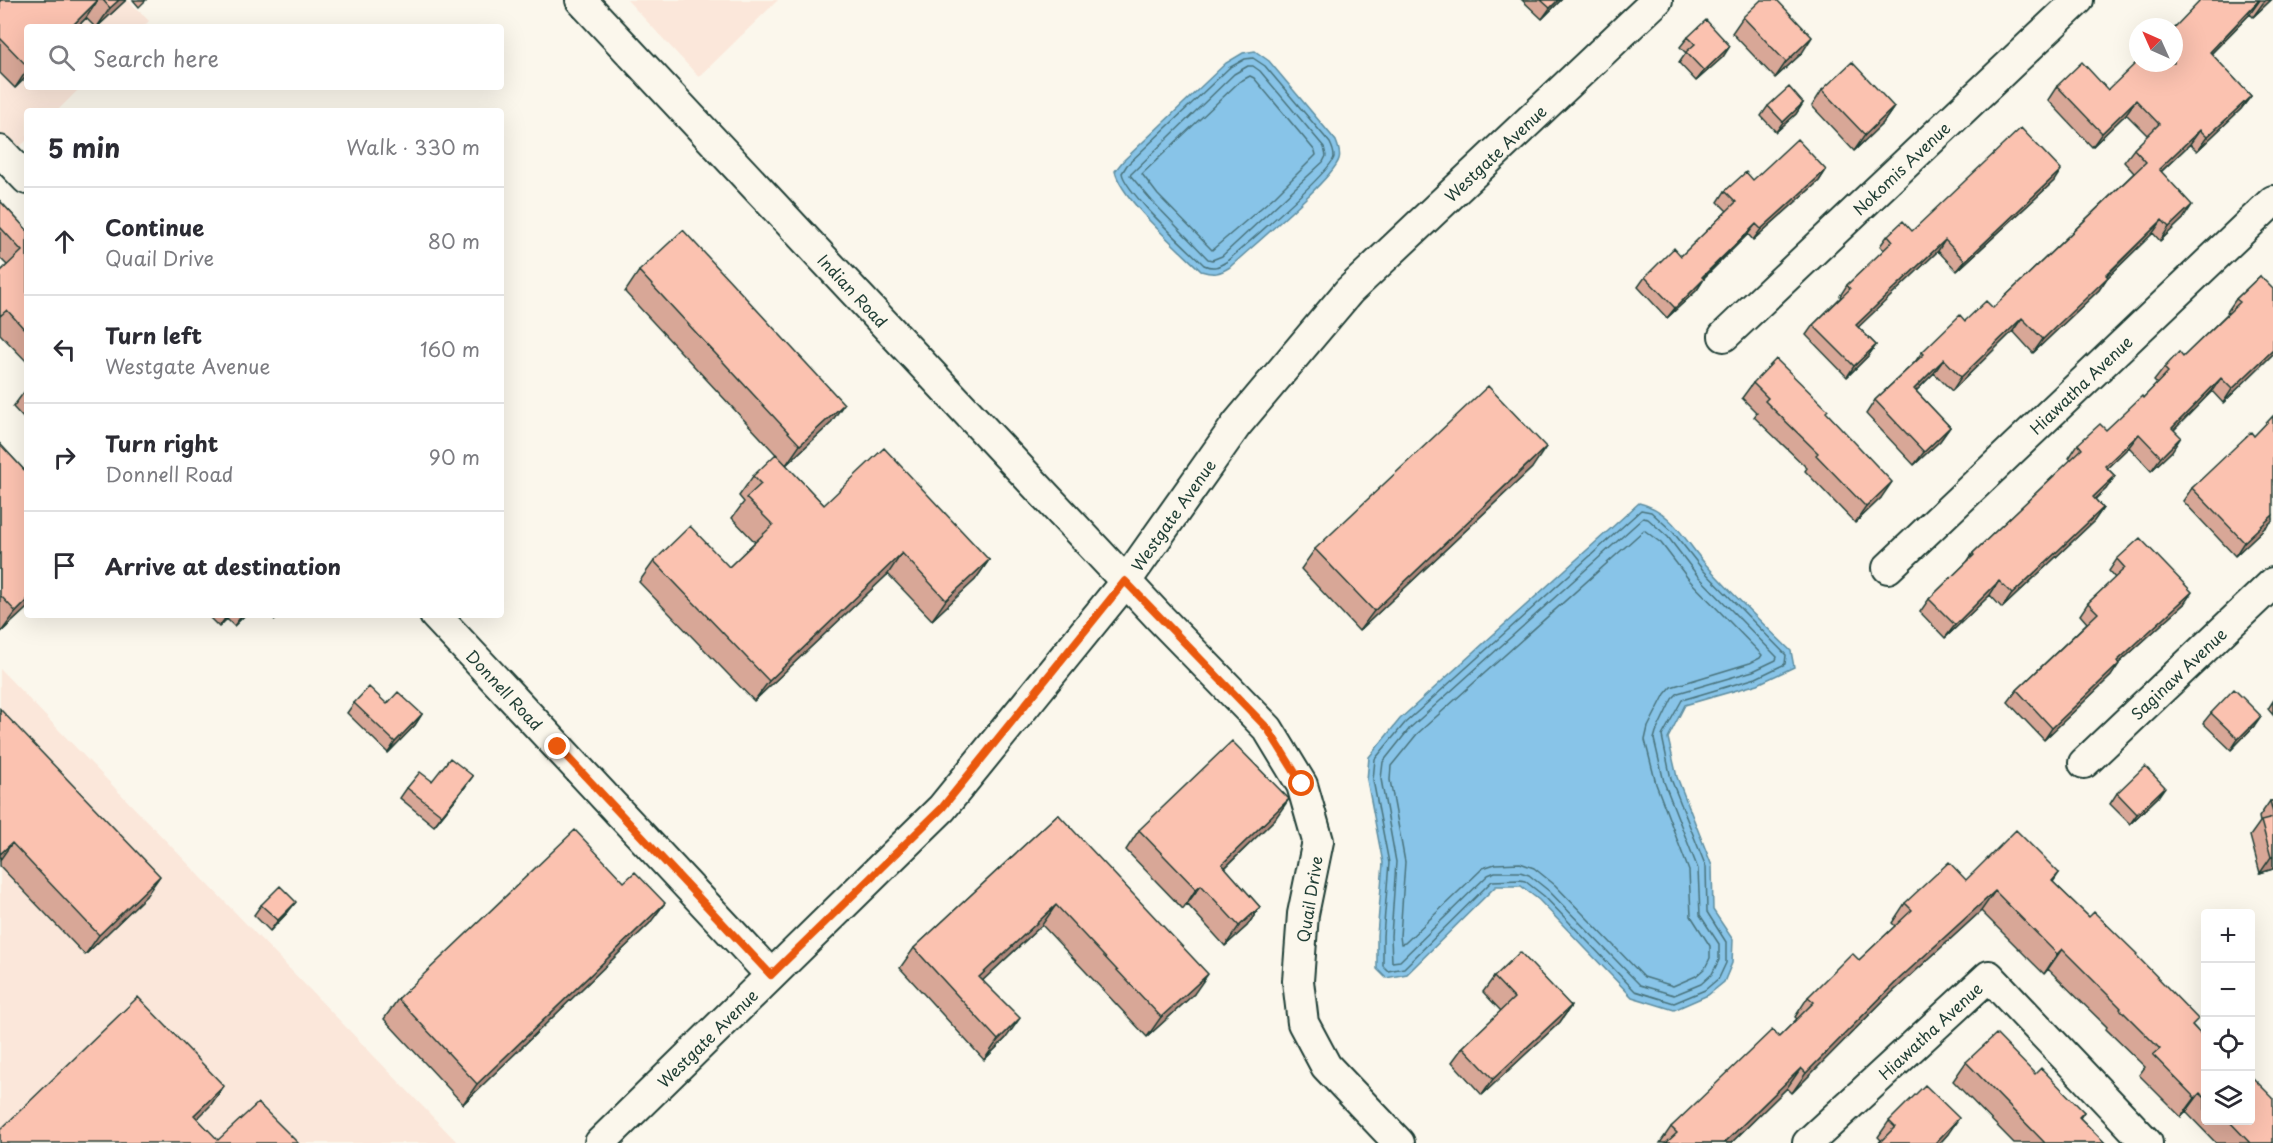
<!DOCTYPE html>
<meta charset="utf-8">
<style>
body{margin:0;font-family:"Playpen Sans",sans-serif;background:#f7f7f7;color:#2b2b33}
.controls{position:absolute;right:18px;bottom:18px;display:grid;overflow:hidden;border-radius:6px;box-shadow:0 6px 24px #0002}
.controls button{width:54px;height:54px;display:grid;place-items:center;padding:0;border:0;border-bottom:2px solid #e1e1e2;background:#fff;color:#2b2b33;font:30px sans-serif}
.compass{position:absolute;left:2129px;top:18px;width:54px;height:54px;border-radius:50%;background:#fff;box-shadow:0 6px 24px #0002;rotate:315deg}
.stop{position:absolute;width:18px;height:18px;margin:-14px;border:4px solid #ea580c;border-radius:50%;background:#fff}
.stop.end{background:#ea580c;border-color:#fff;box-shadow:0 2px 6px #0008}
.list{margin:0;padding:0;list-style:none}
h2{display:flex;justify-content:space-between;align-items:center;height:78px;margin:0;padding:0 24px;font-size:26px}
h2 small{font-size:20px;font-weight:400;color:#7c7c81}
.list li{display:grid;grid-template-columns:39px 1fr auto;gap:18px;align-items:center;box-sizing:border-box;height:108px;padding:0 24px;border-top:2px solid #e1e1e2}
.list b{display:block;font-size:22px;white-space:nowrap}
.list p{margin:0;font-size:20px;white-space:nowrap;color:#7c7c81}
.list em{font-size:20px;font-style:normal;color:#7c7c81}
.icon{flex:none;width:33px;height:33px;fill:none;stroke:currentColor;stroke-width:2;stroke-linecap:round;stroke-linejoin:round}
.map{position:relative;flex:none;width:2273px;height:1143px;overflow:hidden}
.search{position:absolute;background:#fff;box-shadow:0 6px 24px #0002;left:24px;top:24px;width:480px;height:66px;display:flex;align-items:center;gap:15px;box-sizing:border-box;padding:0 21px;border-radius:6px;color:#7c7c81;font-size:22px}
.panel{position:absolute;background:#fff;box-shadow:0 6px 24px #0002;left:24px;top:108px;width:480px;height:510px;border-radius:6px}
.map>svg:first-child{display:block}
.built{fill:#fbe7da}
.water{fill:#88c4e8;stroke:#5e8ea0;stroke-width:1.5}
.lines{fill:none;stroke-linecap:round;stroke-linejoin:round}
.shore{stroke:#49737c;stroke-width:1.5}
.minor-casing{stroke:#1f3d34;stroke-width:34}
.minor{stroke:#fbf7ec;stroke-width:30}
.wall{fill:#d8a797;stroke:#1f3d34;stroke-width:1.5}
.shaded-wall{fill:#b0887b;stroke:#1f3d34;stroke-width:1.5}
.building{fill:#fbc2b0;stroke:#1f3d34;stroke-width:1.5}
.route{stroke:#ea580c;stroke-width:8}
.labels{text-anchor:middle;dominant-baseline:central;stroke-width:4.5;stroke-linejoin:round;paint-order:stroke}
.street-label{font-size:16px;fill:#1f3d34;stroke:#fbf7ec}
</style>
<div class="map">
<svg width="2273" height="1143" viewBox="0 0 2273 1143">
<rect width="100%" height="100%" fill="#fbf7ec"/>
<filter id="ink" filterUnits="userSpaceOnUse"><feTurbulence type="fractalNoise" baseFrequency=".0167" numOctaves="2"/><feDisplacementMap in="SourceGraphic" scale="12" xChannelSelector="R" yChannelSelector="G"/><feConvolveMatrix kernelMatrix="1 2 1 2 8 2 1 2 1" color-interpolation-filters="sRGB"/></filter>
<g filter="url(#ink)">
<path class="built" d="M0,0H128L149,21L143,27H27V87H81L57,111H27V140L0,166Z
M627,0H778L699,77Z
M0,669L458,1143H0Z"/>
<path class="water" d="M1255,51L1269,61L1336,141C1338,146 1341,154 1339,159C1334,178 1249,249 1230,267C1219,274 1214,275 1201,271C1179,249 1121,199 1115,171L1123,161L1226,63L1243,53Z
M1639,503C1674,511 1686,544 1709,568C1735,597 1763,624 1791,651L1794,667L1758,684L1685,705L1668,738L1677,777L1712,866L1713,910L1733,940L1732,963L1724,982L1708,995L1674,1010L1632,997L1539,900L1521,886H1496L1407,974L1386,978L1377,969V935L1383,863L1367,780L1369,757L1400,719Z"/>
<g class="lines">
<path class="shore" d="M1253,58L1265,66L1330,143C1332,147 1334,153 1334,157C1332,171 1242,248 1226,262C1218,267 1213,269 1204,265C1187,248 1125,192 1122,173L1127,165L1229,68L1245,59Z
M1248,66H1253L1260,71L1324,147L1326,156L1323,162L1222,256L1212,260L1208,259L1152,201L1130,175L1234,74Z
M1250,76L1254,78L1315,151L1316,155L1275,196L1212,250L1158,195L1142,174L1239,82Z
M1641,510L1651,512L1673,532L1703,570L1786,655L1785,664L1756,678L1682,700L1662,736L1671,779L1706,867L1707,912L1726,942V963L1719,978L1705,990L1674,1003L1635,991L1544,896L1525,881L1520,880L1492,881L1404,968L1388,971L1383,966V936L1389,863L1373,780L1375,759L1405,723Z
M1643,518L1648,519L1668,537L1697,575L1777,657L1776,660L1753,671L1678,693L1672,699L1656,732L1654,739L1664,782L1698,869L1700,915L1719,944V960L1712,974L1701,984L1674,995L1640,985L1549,891L1529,875L1520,872H1495L1488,875L1400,961L1392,962L1391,936L1396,862L1381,779L1383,762L1410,728Z
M1644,530L1661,543L1690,581L1762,655L1760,658L1750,663L1671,687L1665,694L1648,727L1645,740L1656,784L1689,871L1691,916L1710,946V958L1705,968L1696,976L1673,986L1644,977L1555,885L1534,868L1520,863L1495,864L1483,868L1405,943L1401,944L1400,936L1405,862L1390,780L1391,766L1417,734Z"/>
<g class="minor-casing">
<g id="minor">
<path id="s1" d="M581,0L1160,618L1268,729L1302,785L1318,841L1303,914L1298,981L1303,1023L1326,1066L1399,1143"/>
<path d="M0,151L27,179"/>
<path id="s2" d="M1724,336L2078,0"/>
<path id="s3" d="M1888,568L2273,201"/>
<path id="s4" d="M435,615L771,975"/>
<path id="s5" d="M2084,763L2273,583"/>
<path id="s6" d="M600,1143L942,808L1126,581L1237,424L1349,291L1657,0"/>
<path id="s7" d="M1808,1143L1989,976L2147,1143"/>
</g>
</g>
<use href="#minor" class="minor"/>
</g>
<path class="wall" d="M0,0H126L97,27H95L86,18L77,27H27V76L15,88L0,73Z
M133,0H146L139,7Z
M1522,0H1561L1542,19Z
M2201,0H2271L2253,17L2250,14L2211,54L2251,96L2241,109L2197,151L2190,144L2161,172L2183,219L2160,241L2153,233L2107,278L2099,290L2033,353L2013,331L1952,391L1934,373L1916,391L1950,427L1940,441L1914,465L1866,414L1875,400L1915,362L1922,352L1965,321L1993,308L2134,173L2124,162L2134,149L2148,136L2126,114L2092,147L2048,100L2057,86L2108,90L2174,63Z
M1743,17L1802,53L1775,78L1732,33Z
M1688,37L1723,57L1696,81L1679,63L1686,53L1680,47Z
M1822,90L1894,107L1883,123L1854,151L1812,106Z
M1803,103L1796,114L1776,132L1761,116L1768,106Z
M1826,170L1819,181L1753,240L1748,234L1703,279H1704L1697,290L1667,318L1638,287L1645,277L1681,256L1727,211L1718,202L1725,191L1753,180Z
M2054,181L1957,271L1938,251L1858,327L1876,345L1868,356L1847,377L1806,335L1813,325L1841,297L1840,296L1847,285L1884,250L1880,246L1888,235L1912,231Z
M0,201L27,230V362L0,334V272L7,265L0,258Z
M639,271L830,424L786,465L824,505L989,560L975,580L932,620L888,574L754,701L639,582L654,561L729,567L755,542L732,518L744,502L739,496L753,476L785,464L625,292Z
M2260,276L2273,354L2223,403L2212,391L2174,430L2172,451L2151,471L2129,447L2107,468L2115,476L2106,489L2095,499L2103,508L2094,521L2002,608L1990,595L1945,638L1920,612L1929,599L1967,562L1973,553L2071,460L2069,458L2078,444L2106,430L2143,398L2157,384L2154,381L2164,368L2183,357L2228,313L2227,312L2236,299Z
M1753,383L1826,413L1881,498L1855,523L1805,471L1807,468L1754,417L1757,413L1742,398Z
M27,388V422L13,407Z
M2254,436L2273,520L2235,556L2183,501L2192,488Z
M0,444L27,473V608L1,632L0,631Z
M1532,468L1359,631L1301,569L1315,549Z
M2117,559L2184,604L2119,663L2111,676L2044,740L2008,702L2017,690L2087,623L2080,615L2088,603L2115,578L2109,571Z
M207,615H245L234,626L227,619L219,627Z
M270,615H280L275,620Z
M2273,701V715L2268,709Z
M354,703L387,704L422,714L415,725L388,753L347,713Z
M0,709L146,896L85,955L0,866Z
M2211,713L2254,726L2231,750L2203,723Z
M432,781L465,787L434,826L400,798L407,788Z
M2117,793L2158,797L2130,824L2110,804Z
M2270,801H2273V869L2260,873L2250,836L2260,822L2259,817Z
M1058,814L1194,994L1147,1037L1042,925L983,980L1006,1038L984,1060L900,968L914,948Z
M1275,819L1225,868L1260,907L1247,926L1225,946L1187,904L1183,909L1126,850L1139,830Z
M2059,873L2053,882L2089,917L2136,956L2193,1026L2205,1039V1120H2250L2273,1143H2216L2186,1112L2181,1117L2139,1075L2145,1067L2106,1029L2107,1027L2048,969L2044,974L1981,911L1885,999L1792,1093L1787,1088L1731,1143H1660L1671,1127L1779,1037L1797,1019L1795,1017L1808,997L1859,960L1895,926L1892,923L1905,903L1966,880Z
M261,905L288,912L270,931L254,915Z
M650,923L463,1104L384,1019L398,999Z
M1494,977L1571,1006L1560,1022L1482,1095L1452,1062L1463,1047L1501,1011L1483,992Z
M1966,1062L2035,1074L2084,1112L2080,1118L2105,1143H2014L1953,1081Z
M1889,1121L1948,1134L1940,1143H1879L1881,1140L1878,1137Z"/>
<path class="shaded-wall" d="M98,0L86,18L77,27H71Z
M119,0H126L97,27L110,8Z
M1558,0H1561L1542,19L1550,8Z
M2260,0L2250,14L2200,65L2210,52Z
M2266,0H2271L2253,17L2263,3Z
M1812,37L1802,53L1775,78L1786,62Z
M1730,46L1723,57L1696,81L1704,71Z
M27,70V76L15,88Z
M2251,96L2241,109L2197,151L2207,137Z
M2136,100L2126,114L2092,147L2102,133Z
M1803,103L1796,114L1776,132L1783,122Z
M1894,107L1883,123L1854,151L1865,135Z
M2200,130L2190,144L2149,183L2159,169Z
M1826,170L1819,181L1753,240L1761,229Z
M2061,170L2054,181L1957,271L1965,261Z
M2192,205L2183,219L2160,241L2169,227Z
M2162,220L2153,233L2107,278L2099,290L2033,353L2043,339Z
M1756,224L1748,234L1694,287L1702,277Z
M1945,240L1938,251L1849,336L1856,325Z
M1704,279L1697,290L1667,318L1675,308Z
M2022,318L2013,331L1952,391L1961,377Z
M1876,345L1868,356L1847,377L1854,366Z
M2273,350V354L2223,403L2232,389Z
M1944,359L1934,373L1904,403L1914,389Z
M2221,378L2212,391L2163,441L2172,428Z
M844,404L830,424L786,465L800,445Z
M1950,427L1940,441L1914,465L1924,452Z
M2139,434L2129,447L2096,479L2105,466Z
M2181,437L2172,451L2151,471L2161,457Z
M1546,447L1532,468L1359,631L1374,611Z
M2115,476L2106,489L2084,510L2093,497Z
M1892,482L1881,498L1855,523L1866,507Z
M2103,508L2094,521L2002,608L2012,594Z
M2273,515V520L2235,556L2244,542Z
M902,553L888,574L754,701L769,681Z
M989,560L975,580L932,620L946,600Z
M1999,581L1990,595L1945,638L1955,625Z
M2192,592L2184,604L2108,673L2117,661Z
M27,601V608L1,632L16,612Z
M228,615H230L219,627L226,617Z
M242,615H245L234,626Z
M2119,664L2111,676L2044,740L2052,728Z
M422,714L415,725L388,753L395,742Z
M2261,716L2254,726L2231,750L2238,739Z
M473,776L465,787L434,826L442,815Z
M2165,787L2158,797L2130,824L2137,814Z
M1289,799L1275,819L1208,884L1222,864Z
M12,843L0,860V854Z
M2271,857H2273V869L2260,873Z
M160,876L146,896L85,955L99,935Z
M1201,885L1187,904L1183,909L1196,889Z
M1995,891L1981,911L1885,999L1792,1093L1806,1073L1899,979Z
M296,902L288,912L270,931L278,920Z
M665,903L650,923L463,1104L477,1084Z
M1056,905L1042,925L965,997L979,977Z
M1260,907L1247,926L1225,946L1239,926Z
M2062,949L2048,969L2044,974L2057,954Z
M1208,974L1194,994L1147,1037L1161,1017Z
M1571,1006L1560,1022L1482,1095L1493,1079Z
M1020,1018L1006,1038L984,1060L998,1040Z
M1801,1068L1787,1088L1731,1143H1724Z
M224,1086L210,1106L180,1136L194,1115Z
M2200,1093L2186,1112L2181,1117L2195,1098Z
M1959,1118L1948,1134L1940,1143H1935Z"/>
<path class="building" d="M0,0H98L71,27H27V66L0,38Z
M103,0H119L110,8Z
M1541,0H1558L1550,8Z
M1761,0H1777L1812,37L1786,62L1743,17Z
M2201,0H2259L2210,52L2251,96L2207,137L2200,130L2159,169L2192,205L2169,227L2162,220L2106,275L2108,277L2043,339L2022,318L1961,377L1944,359L1914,389L1950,427L1924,452L1875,400L1924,354L1922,352L1960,315L1965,321L1986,301L1993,308L2146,162L2134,149L2159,124L2136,100L2102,133L2057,86L2082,62L2108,90L2138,61V63H2174V28Z
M1706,20L1730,46L1704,71L1686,52L1695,44L1688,37Z
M1852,62L1894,107L1865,135L1822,90Z
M1789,87L1803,103L1783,122L1768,106Z
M2021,128L2061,170L1965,261L1945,240L1856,325L1876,345L1854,366L1813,325L1850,289L1847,285L1893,241L1888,235L1903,221L1912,231Z
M1797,139L1826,170L1761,229L1756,224L1702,277L1704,279L1675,308L1645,277L1674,248L1681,256L1736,202L1725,191L1746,172L1753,180Z
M0,201L27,230V332L7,310L0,316V272L22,251L0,227Z
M683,230L844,404L800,445L639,271Z
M2260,276L2273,289V350L2232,389L2221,378L2172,428L2181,437L2161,457L2139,434L2105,466L2115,476L2093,497L2103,508L2012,594L1999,581L1955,625L1929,599L1974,555L1973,553L2082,449L2078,444L2100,424L2106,430L2142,396L2143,398L2168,372L2164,368L2179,352L2183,357L2240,302L2236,299Z
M1776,359L1828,410L1826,412L1892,482L1866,507L1816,455L1818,453L1765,401L1768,398L1753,383Z
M1488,386L1546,447L1374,611L1315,549Z
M2273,416V515L2244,542L2192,488L2251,432L2254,436Z
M0,444L27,473V601L16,612L0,595Z
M884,448L989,560L946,600L902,553L769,681L654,561L690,526L729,567L773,525L746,498L761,484L753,476L776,454L824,505Z
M2140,538L2192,592L2117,661L2119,664L2052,728L2017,690L2098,613L2088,603L2125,568L2117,559Z
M369,687L387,704L398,692L422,714L395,742L354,703Z
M2234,689L2261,716L2238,739L2211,713Z
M0,709L160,876L99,935L12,843L0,854Z
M1232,741L1289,799L1222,864L1260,907L1239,926L1201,885L1196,889L1139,830Z
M450,758L473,776L442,815L407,788L420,772L432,781Z
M2145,766L2165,787L2137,814L2117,793Z
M2270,801H2273V813Z
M1058,814L1208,974L1161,1017L1056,905L979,977L1020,1018L998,1040L914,948Z
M2273,818V857H2271L2261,821Z
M575,830L624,882L635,872L665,903L477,1084L398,999Z
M2016,830L2059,873L2052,881L2089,917L2094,912L2137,954L2136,955L2198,1019L2192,1025L2205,1039V1098L2200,1093L2195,1098L2153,1055L2160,1049L2120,1009L2121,1008L2062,949L2057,954L1995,891L1899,979L1806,1073L1801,1068L1724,1143H1666L1677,1133L1671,1127L1772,1030L1779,1037L1814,1002L1808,997L1852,953L1859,960L1912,910L1905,903L1949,862L1966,880Z
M280,886L296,902L278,920L261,905Z
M1520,952L1571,1006L1493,1079L1463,1047L1514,998L1494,977Z
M138,997L224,1086L194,1115L218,1140L258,1103L298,1143H0V1130Z
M1996,1034L2035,1074L2041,1068L2084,1112L2079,1117L2105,1143H2045L1966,1062Z
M2250,1075L2273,1098V1143H2250L2228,1120H2250Z
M1925,1085L1959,1118L1935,1143H1879L1895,1127L1889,1121Z"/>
</g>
<g class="lines" filter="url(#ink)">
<path class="route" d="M558,747L771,975L942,808L1125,581L1268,729L1302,784"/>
</g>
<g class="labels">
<g class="street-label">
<text stroke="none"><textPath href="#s6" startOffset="1338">Westgate Avenue</textPath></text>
<text stroke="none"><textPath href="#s2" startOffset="244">Nokomis Avenue</textPath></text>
<text stroke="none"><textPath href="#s1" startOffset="398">Indian Road</textPath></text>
<text stroke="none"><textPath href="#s3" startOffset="266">Hiawatha Avenue</textPath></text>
<text stroke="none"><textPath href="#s6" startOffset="852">Westgate Avenue</textPath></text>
<text stroke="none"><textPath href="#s5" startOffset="130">Saginaw Avenue</textPath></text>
<text stroke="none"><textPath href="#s4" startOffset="102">Donnell Road</textPath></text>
<text transform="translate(1309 899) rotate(-81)">Quail Drive</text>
<text stroke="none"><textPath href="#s7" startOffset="166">Hiawatha Avenue</textPath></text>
<text stroke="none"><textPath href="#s6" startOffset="150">Westgate Avenue</textPath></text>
</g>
</g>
</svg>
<div class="controls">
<button>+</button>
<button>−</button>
<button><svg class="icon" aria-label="locate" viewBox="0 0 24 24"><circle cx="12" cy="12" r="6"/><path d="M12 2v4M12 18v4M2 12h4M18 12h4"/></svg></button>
<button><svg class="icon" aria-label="layers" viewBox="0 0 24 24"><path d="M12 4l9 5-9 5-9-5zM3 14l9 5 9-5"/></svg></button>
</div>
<svg class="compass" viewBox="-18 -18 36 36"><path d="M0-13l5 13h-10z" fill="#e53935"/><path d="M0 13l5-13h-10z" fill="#7c7c81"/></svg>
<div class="stop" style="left:1302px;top:784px"></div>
<div class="stop end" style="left:558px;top:747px"></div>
<div class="search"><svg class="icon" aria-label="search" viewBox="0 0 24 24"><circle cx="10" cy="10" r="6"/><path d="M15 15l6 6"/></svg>Search here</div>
<section class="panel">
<h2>5 min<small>Walk · 330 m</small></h2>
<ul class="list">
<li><svg class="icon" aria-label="ahead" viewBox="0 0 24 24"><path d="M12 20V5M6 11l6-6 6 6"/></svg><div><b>Continue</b><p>Quail Drive</p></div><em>80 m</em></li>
<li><svg class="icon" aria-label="left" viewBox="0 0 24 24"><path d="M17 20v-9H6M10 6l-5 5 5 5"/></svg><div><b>Turn left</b><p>Westgate Avenue</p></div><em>160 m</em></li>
<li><svg class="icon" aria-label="right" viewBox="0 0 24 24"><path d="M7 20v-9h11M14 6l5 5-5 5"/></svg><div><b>Turn right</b><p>Donnell Road</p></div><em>90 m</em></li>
<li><svg class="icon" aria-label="arrive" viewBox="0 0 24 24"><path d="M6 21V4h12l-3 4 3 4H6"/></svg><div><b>Arrive at destination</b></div></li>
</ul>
</section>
</div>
